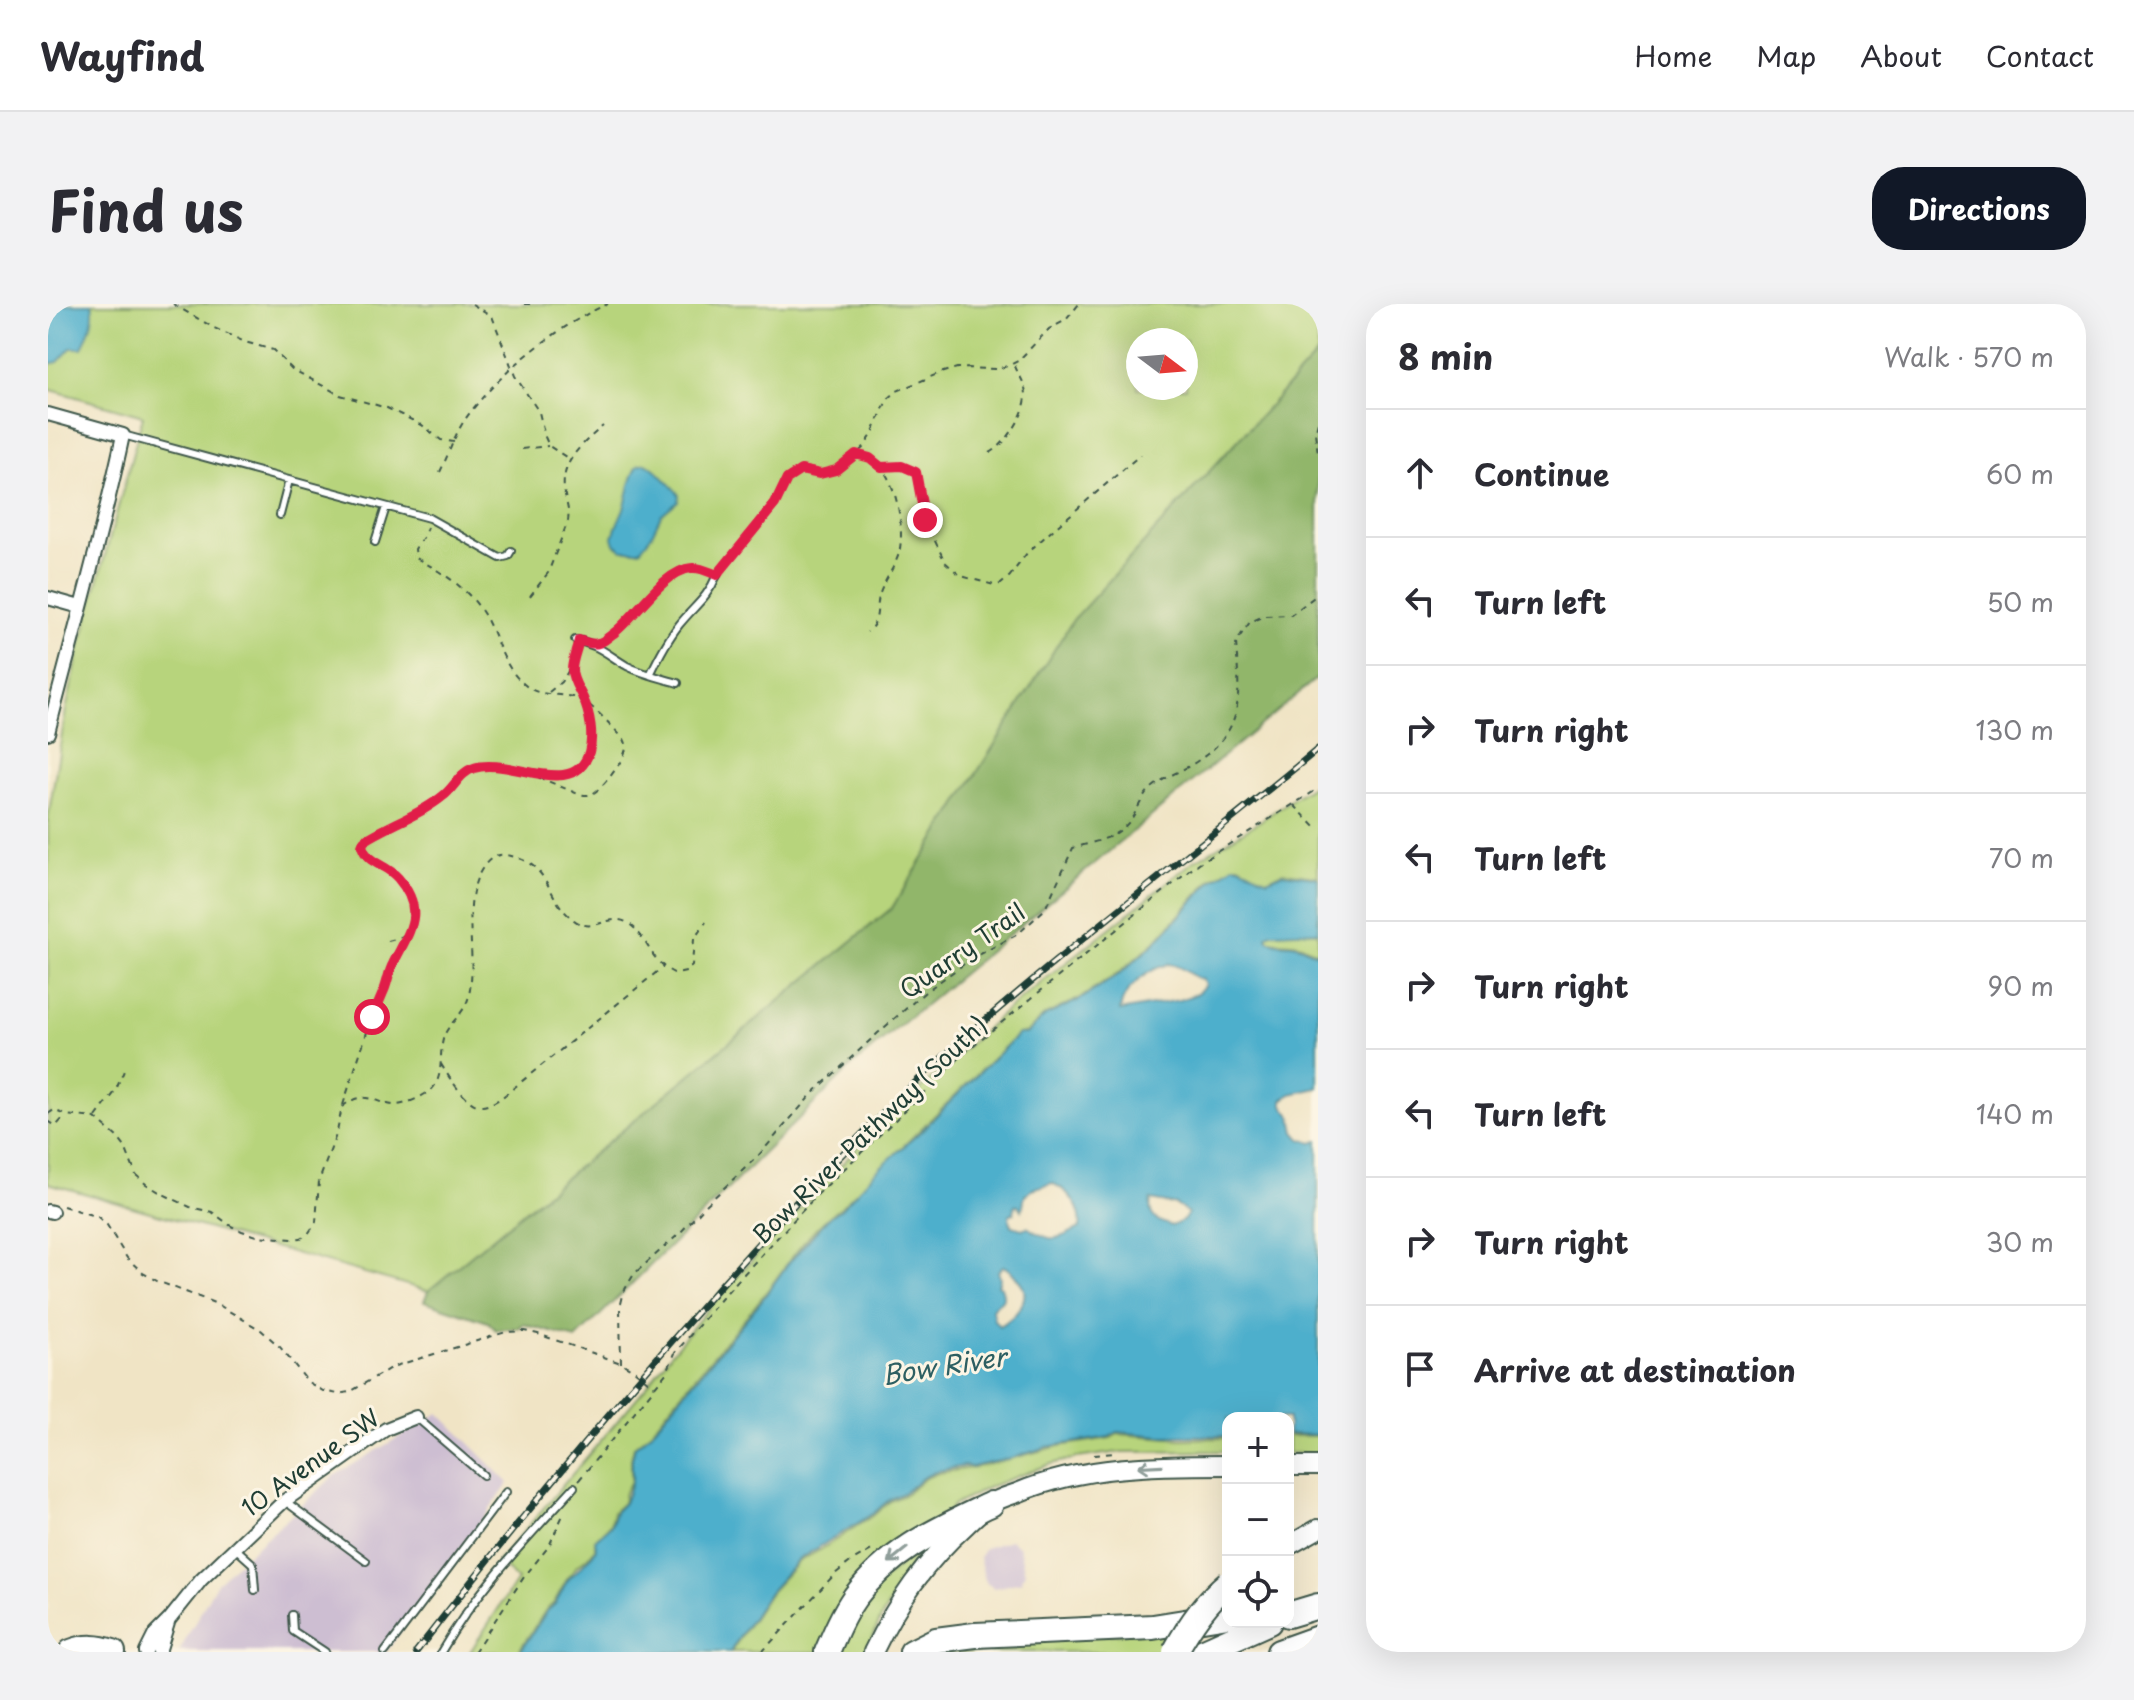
<!DOCTYPE html>
<meta charset="utf-8">
<style>
body{margin:0;font-family:"Playpen Sans",sans-serif;background:#f2f2f3;color:#2b2b33}
.controls{position:absolute;right:24px;bottom:24px;display:grid;overflow:hidden;border-radius:16px;box-shadow:0 8px 32px #0002}
.controls button{width:72px;height:72px;display:grid;place-items:center;padding:0;border:0;border-bottom:2px solid #e1e1e2;background:#fff;color:#2b2b33;font:40px sans-serif}
.compass{position:absolute;left:1078px;top:24px;width:72px;height:72px;border-radius:50%;background:#fff;box-shadow:0 8px 32px #0002;rotate:106deg}
.stop{position:absolute;width:24px;height:24px;margin:-18px;border:6px solid #e11d48;border-radius:50%;background:#fff}
.stop.end{background:#e11d48;border-color:#fff;box-shadow:0 2px 8px #0008}
.list{margin:0;padding:0;list-style:none}
h2{display:flex;justify-content:space-between;align-items:center;height:104px;margin:0;padding:0 32px;font-size:34px}
h2 small{font-size:26px;font-weight:400;color:#7c7c81}
.list li{display:grid;grid-template-columns:52px 1fr auto;gap:24px;align-items:center;box-sizing:border-box;height:128px;padding:0 32px;border-top:2px solid #e1e1e2}
.list b{display:block;font-size:30px;white-space:nowrap}
.list em{font-size:26px;font-style:normal;color:#7c7c81}
.icon{flex:none;width:44px;height:44px;fill:none;stroke:currentColor;stroke-width:2;stroke-linecap:round;stroke-linejoin:round}
.map{position:relative;flex:none;width:1270px;height:1348px;overflow:hidden;border-radius:32px}
header{display:flex;align-items:center;gap:48px;box-sizing:border-box;height:112px;padding:0 40px;background:#fff;border-bottom:2px solid #e1e1e2}
header strong{font-size:38px}
nav{display:flex;gap:44px;margin-inline-start:auto;font-size:28px}
.intro{display:flex;align-items:center;justify-content:space-between;box-sizing:border-box;height:192px;padding:0 48px}
h1{margin:0;font-size:56px}
.button{padding:20px 36px;border-radius:32px;background:#111827;color:#fff;font-size:28px;font-weight:700}
main{display:flex;gap:48px;padding:0 48px}
aside{flex:1;background:#fff;border-radius:32px;box-shadow:0 8px 32px #0002}
.map>svg:first-child{display:block}
.industrial{fill:#cdbed2}
.green{fill:#b7d47b;stroke:#6b8858;stroke-width:2;fill-rule:evenodd}
.forest{fill:#91b66b;stroke:#587a50;stroke-width:2}
.water{fill:#4dafcc;stroke:#367680;stroke-width:2;fill-rule:evenodd}
.lines{fill:none;stroke-linecap:round;stroke-linejoin:round}
.service-casing{stroke:#3e564a;stroke-width:10}
.minor-casing{stroke:#3e564a;stroke-width:16}
.secondary-casing{stroke:#3e564a;stroke-width:22}
.motorway-casing{stroke:#3e564a;stroke-width:28}
.path{stroke:#3e564a;stroke-width:2;stroke-dasharray:6 6;stroke-linecap:butt}
.service{stroke:#fff;stroke-width:6}
.minor{stroke:#fff;stroke-width:12}
.secondary{stroke:#fff;stroke-width:18}
.motorway{stroke:#fff;stroke-width:24}
.rail-casing{stroke:#1f3d34;stroke-width:7}
.rail{stroke:#fcf5e5;stroke-width:4;stroke-dasharray:12;stroke-linecap:butt}
.motorway-bridge-casing{stroke:#3e564a;stroke-width:28;stroke-linecap:butt}
.motorway-bridge{stroke:#fff;stroke-width:24}
.oneway{stroke:#8f9e9a}
.route{stroke:#e11d48;stroke-width:10}
.labels{text-anchor:middle;dominant-baseline:central;stroke-width:6;stroke-linejoin:round;paint-order:stroke}
.street-label{font-size:24px;fill:#1f3d34;stroke:#fcf5e5}
.water-label{font-size:26px;font-style:italic;fill:#2d5f62;stroke:#fcf5e5}
</style>
<header>
<strong>Wayfind</strong>
<nav><a>Home</a><a>Map</a><a>About</a><a>Contact</a></nav>
</header>
<div class="intro"><h1>Find us</h1><a class="button">Directions</a></div>
<main>
<div class="map">
<svg width="1270" height="1348" viewBox="0 0 1270 1348">
<rect width="100%" height="100%" fill="#fcf5e5"/>
<filter id="ink" filterUnits="userSpaceOnUse"><feTurbulence type="fractalNoise" baseFrequency=".0125" numOctaves="2"/><feDisplacementMap in="SourceGraphic" scale="16" xChannelSelector="R" yChannelSelector="G"/><feConvolveMatrix kernelMatrix="1 2 1 2 8 2 1 2 1" color-interpolation-filters="sRGB"/></filter>
<filter id="wash" filterUnits="userSpaceOnUse"><feTurbulence type="fractalNoise" baseFrequency=".006" numOctaves="4" result="noise"/><feDisplacementMap in="SourceGraphic" scale="32" xChannelSelector="R" yChannelSelector="G"/><feGaussianBlur stdDeviation="1.8" result="paint"/><feColorMatrix in="noise" values="0 0 0 0 0 0 0 0 0 0 0 0 0 0 0 0 0 1.4 0 .05"/><feComposite in="paint" operator="in"/></filter>
<g filter="url(#wash)">
<rect width="100%" height="100%" fill="#f0e4c5"/>
<path class="industrial" d="M391,1109L461,1179L338,1348H131L169,1278L286,1172Z
M962,1236L971,1243L977,1269L973,1278L946,1284L938,1279L931,1254L937,1244Z"/>
<path class="green" d="M0,0H1270V49L1025,316L844,604L380,987L0,879V514L18,406L32,343L95,112L0,85ZM1090,36H1138V84H1090Z
M1270,478V574L1267,572L1235,568L1219,576L1191,561H1188L1163,576L1107,638L1071,669L1031,695L997,711L978,729L970,730L792,904C758,928 737,965 712,996C676,1041 636,1083 602,1129L586,1142L583,1155V1177L577,1188L575,1199L565,1208L562,1221L547,1236V1244L544,1249L528,1263L518,1277L506,1299L498,1306L470,1348H422L469,1276L450,1258L599,1082L624,1048L675,987L812,841L955,709L1146,557L1206,521Z
M1258,627L1270,628V648C1262,647 1257,641 1250,640C1239,637 1231,640 1220,636L1219,631L1224,629Z
M1070,1130L1133,1135L1180,1134V1147L1071,1148L1029,1154L1003,1160L943,1182L904,1202L900,1212L855,1239L770,1348H683L722,1288L751,1257L772,1246L827,1210L842,1197L856,1191L875,1175L890,1169L934,1162L1011,1142L1063,1134Z
M1240,1132H1270V1150L1240,1149Z
M875,1239L832,1316L818,1348H786L823,1288Z
M1132,1324L1121,1348H873Z"/>
<path class="forest" d="M1270,49V373L805,761L528,1035L475,1020L471,1024L448,1026L440,1018L376,997L380,987L844,604L1025,316Z"/>
<path class="water" d="M0,0H44C48,15 40,30 34,44H23L10,58L0,60Z
M598,159C611,166 620,180 631,190L630,197L613,211L603,232L592,246H575L567,240L565,233C567,224 571,216 575,207C581,192 581,174 590,161Z
M1187,561C1194,562 1212,572 1219,576L1235,569L1267,573L1270,575V627L1224,629L1219,631L1220,636C1232,642 1238,638 1249,641C1257,643 1262,648 1270,650V784L1243,790L1235,796V801L1244,813L1247,828L1253,835L1264,839L1270,837V1131L1240,1130V1114H1180V1132H1113L1070,1128L1061,1133L998,1143L968,1153L924,1163L916,1162L889,1167L874,1174L855,1189L842,1195L826,1209L750,1256L721,1288L682,1348H472L499,1307L507,1300L519,1277L545,1250L548,1244L547,1236L563,1222L567,1208L576,1199L584,1177V1155L587,1142L602,1130L714,996L739,961L779,915L793,905L826,869L872,828L970,730H978L997,712L1031,696L1072,670L1107,639L1164,577ZM1121,660C1138,663 1140,672 1155,676L1157,681L1149,690L1131,696L1072,707C1074,685 1100,665 1121,660ZM1004,879C1022,887 1035,905 1032,924C1005,937 1005,939 979,923L974,925L964,922L961,913L962,910L966,909L967,901H970L974,906L977,891L984,885ZM1103,896L1128,901L1140,909L1136,916L1124,922C1110,918 1099,913 1103,896ZM955,962C962,965 965,969 970,975C986,992 969,1013 951,1022L946,1016L944,1005C951,995 959,999 953,983L950,981L952,974L950,967Z"/>
</g>
<g filter="url(#ink)">
<g class="lines">
<g class="service-casing">
<path id="service" d="M75,131L381,214L452,254L460,252L463,247
M232,211L241,176
M327,238L338,203
M527,336C550,340 560,351 579,362C595,370 613,374 630,379
M602,371C610,354 619,336 631,321C646,302 659,295 669,271
M368,1113L435,1171
M237,1197L318,1257
M186,1243L205,1260L207,1286
M244,1311L245,1327L277,1348
M337,1348L458,1188
M393,1348C430,1284 477,1237 526,1183"/>
</g>
<g class="minor-casing">
<path id="minor" d="M0,110L75,131C54,231 25,330 0,429
M0,294L32,303
M0,907L4,908
M98,1348L107,1330L121,1316L153,1276L235,1198L338,1125L368,1113
M111,1348L120,1319"/>
</g>
<g class="secondary-casing">
<path id="secondary" d="M1240,1162H1270
M1240,1242L1270,1225
M825,1348C849,1298 877,1258 918,1221C926,1214 933,1206 941,1201C949,1195 960,1192 969,1189C1036,1161 1108,1161 1180,1161"/>
</g>
<g class="motorway-casing">
<path id="motorway" d="M1240,1311L1270,1302
M23,1348C38,1342 50,1343 65,1348
M779,1348C787,1329 795,1310 807,1293C843,1245 891,1225 943,1200
M864,1348L888,1336L927,1331L1105,1323L1180,1311
M1154,1348L1221,1318
M1231,1348L1270,1334"/>
</g>
<path class="path" d="M125,0L166,24L197,38L225,46L244,65L292,91L339,104L374,121L393,136L406,138
M424,0L444,12L467,72L491,108L497,133L501,142L521,155
M476,0H487
M1270,118L1267,129L1270,149
M474,145L500,142
M942,149C959,140 983,104 977,84C975,76 969,68 966,60
M809,150C818,153 825,155 831,161C849,179 857,226 851,249C847,263 837,275 832,289C827,303 833,317 819,328
M833,163L854,162L868,168L877,216L897,258L913,272L946,281L953,280L962,272L979,249L999,231L1092,151
M392,168C400,152 406,132 416,117C447,72 510,21 560,0
M676,263L727,200L739,175L753,166L772,170L779,169L788,166L804,154L815,144L824,131L839,96L849,87L892,69L909,64L948,65L960,62L970,57L1001,25L1018,16L1031,0
M482,292L500,269L520,217C522,206 517,197 516,185C513,157 535,139 555,122
M557,336C567,328 578,321 586,311C604,290 627,257 658,266
M501,388L513,378L523,363
M490,471L527,468C547,451 545,422 537,398C533,389 526,380 524,370C523,362 527,353 529,345
M1246,501L1270,526
M340,637C348,635 357,633 362,626C374,609 358,581 345,569C332,557 320,561 314,542L316,537L397,491L415,471L426,464L446,461L474,466L530,490C537,491 538,492 544,490C554,485 580,453 578,441C578,439 577,437 576,435C564,423 550,406 535,397C517,387 492,395 477,381C457,365 451,340 440,318C425,287 397,270 368,254L367,245L376,232L379,223
M393,760C400,772 419,802 433,802C440,802 446,798 452,795L615,663
M295,801L324,713L338,682L343,662L358,637L361,628
M0,810L6,806L18,811L47,814L70,834L77,843L88,871L98,880L113,889L142,903L164,908L183,922L194,927L209,932L245,935L253,934L260,930L268,918L271,877L289,828L294,803C316,785 324,798 345,801C356,802 376,792 384,785C397,771 390,749 396,732C402,717 418,709 421,691C429,653 414,605 431,570C437,559 445,549 458,551C505,559 496,594 526,616C545,631 560,609 578,618C600,630 600,658 628,670L638,668L644,662L646,635L658,618
M48,813L67,788L78,762
M0,817L8,822L17,812
M15,902L50,913L59,921L79,954L95,969L109,977L169,1000L213,1026L232,1043L260,1078L275,1087L290,1090L302,1088L344,1063L458,1028L476,1027L490,1030L573,1059L586,1066L606,1082
M573,1059L572,1004L576,987L586,970L631,930L658,901L711,851L764,790L830,729L877,688L923,655L970,630L997,605L1025,544C1045,538 1067,535 1081,518C1090,507 1093,492 1105,483C1118,472 1134,467 1148,458C1199,425 1191,391 1188,338L1202,318L1216,312L1243,311L1270,290
M1046,1151L1067,1149
M531,1176L619,1068L627,1049L680,987L768,892L922,744L1151,559L1270,485
M426,1348L476,1273L501,1242L515,1211
M714,1348L787,1270L801,1259L827,1244"/>
<use href="#service" class="service"/>
<use href="#minor" class="minor"/>
<use href="#secondary" class="secondary"/>
<use href="#motorway" class="motorway"/>
<g class="rail-casing">
<path id="rail" d="M368,1348C448,1244 532,1143 617,1045C702,947 788,851 883,764C1007,652 1141,552 1270,445"/>
</g>
<use href="#rail" class="rail"/>
<g class="motorway-bridge-casing">
<path id="motorway-bridge" d="M1127,1348C1141,1322 1157,1298 1180,1279"/>
</g>
<use href="#motorway-bridge" class="motorway-bridge"/>
</g>
<defs><path id="oneway-shaft" d="M-6 0H5M1.5-3L5.5 0L1.5 3" fill="none" stroke-width="1.6" stroke-linecap="round" stroke-linejoin="round" transform="scale(2)"/></defs>
<g class="oneway">
<use href="#oneway-shaft" transform="translate(1102 1162) rotate(177)"/>
<use href="#oneway-shaft" transform="translate(850 1251) rotate(141)"/>
</g>
</g>
<g class="lines" filter="url(#ink)">
<path class="route" d="M324,713C329,703 333,694 337,684C340,676 341,667 345,660C361,627 379,608 350,574C337,559 320,561 314,542L316,537C341,521 372,511 395,492C406,484 412,468 426,464C460,452 527,497 541,448C546,431 542,410 535,394C531,385 524,376 524,366C524,356 529,346 531,336C537,338 545,341 550,339C556,338 561,332 566,329C588,312 616,266 644,264C653,263 661,268 669,271L727,200L739,175L753,166L772,170L788,166L808,150L822,154L833,163L854,162L868,168L877,216"/>
</g>
<g class="labels">
<g class="street-label">
<text transform="translate(914 646) rotate(-35)">Quarry Trail</text>
<text transform="translate(821 825) rotate(-44)">Bow River Pathway (South)</text>
<text transform="translate(262 1158) rotate(-36)">10 Avenue SW</text>
</g>
<g class="water-label">
<text transform="translate(896 1061) rotate(-9)">Bow River</text>
</g>
</g>
</svg>
<div class="controls">
<button>+</button>
<button>−</button>
<button><svg class="icon" aria-label="locate" viewBox="0 0 24 24"><circle cx="12" cy="12" r="6"/><path d="M12 2v4M12 18v4M2 12h4M18 12h4"/></svg></button>
</div>
<svg class="compass" viewBox="-18 -18 36 36"><path d="M0-13l5 13h-10z" fill="#e53935"/><path d="M0 13l5-13h-10z" fill="#7c7c81"/></svg>
<div class="stop" style="left:324px;top:713px"></div>
<div class="stop end" style="left:877px;top:216px"></div>
</div>
<aside>
<h2>8 min<small>Walk · 570 m</small></h2>
<ul class="list">
<li><svg class="icon" aria-label="ahead" viewBox="0 0 24 24"><path d="M12 20V5M6 11l6-6 6 6"/></svg><div><b>Continue</b></div><em>60 m</em></li>
<li><svg class="icon" aria-label="left" viewBox="0 0 24 24"><path d="M17 20v-9H6M10 6l-5 5 5 5"/></svg><div><b>Turn left</b></div><em>50 m</em></li>
<li><svg class="icon" aria-label="right" viewBox="0 0 24 24"><path d="M7 20v-9h11M14 6l5 5-5 5"/></svg><div><b>Turn right</b></div><em>130 m</em></li>
<li><svg class="icon" aria-label="left" viewBox="0 0 24 24"><path d="M17 20v-9H6M10 6l-5 5 5 5"/></svg><div><b>Turn left</b></div><em>70 m</em></li>
<li><svg class="icon" aria-label="right" viewBox="0 0 24 24"><path d="M7 20v-9h11M14 6l5 5-5 5"/></svg><div><b>Turn right</b></div><em>90 m</em></li>
<li><svg class="icon" aria-label="left" viewBox="0 0 24 24"><path d="M17 20v-9H6M10 6l-5 5 5 5"/></svg><div><b>Turn left</b></div><em>140 m</em></li>
<li><svg class="icon" aria-label="right" viewBox="0 0 24 24"><path d="M7 20v-9h11M14 6l5 5-5 5"/></svg><div><b>Turn right</b></div><em>30 m</em></li>
<li><svg class="icon" aria-label="arrive" viewBox="0 0 24 24"><path d="M6 21V4h12l-3 4 3 4H6"/></svg><div><b>Arrive at destination</b></div></li>
</ul>
</aside>
</main>
